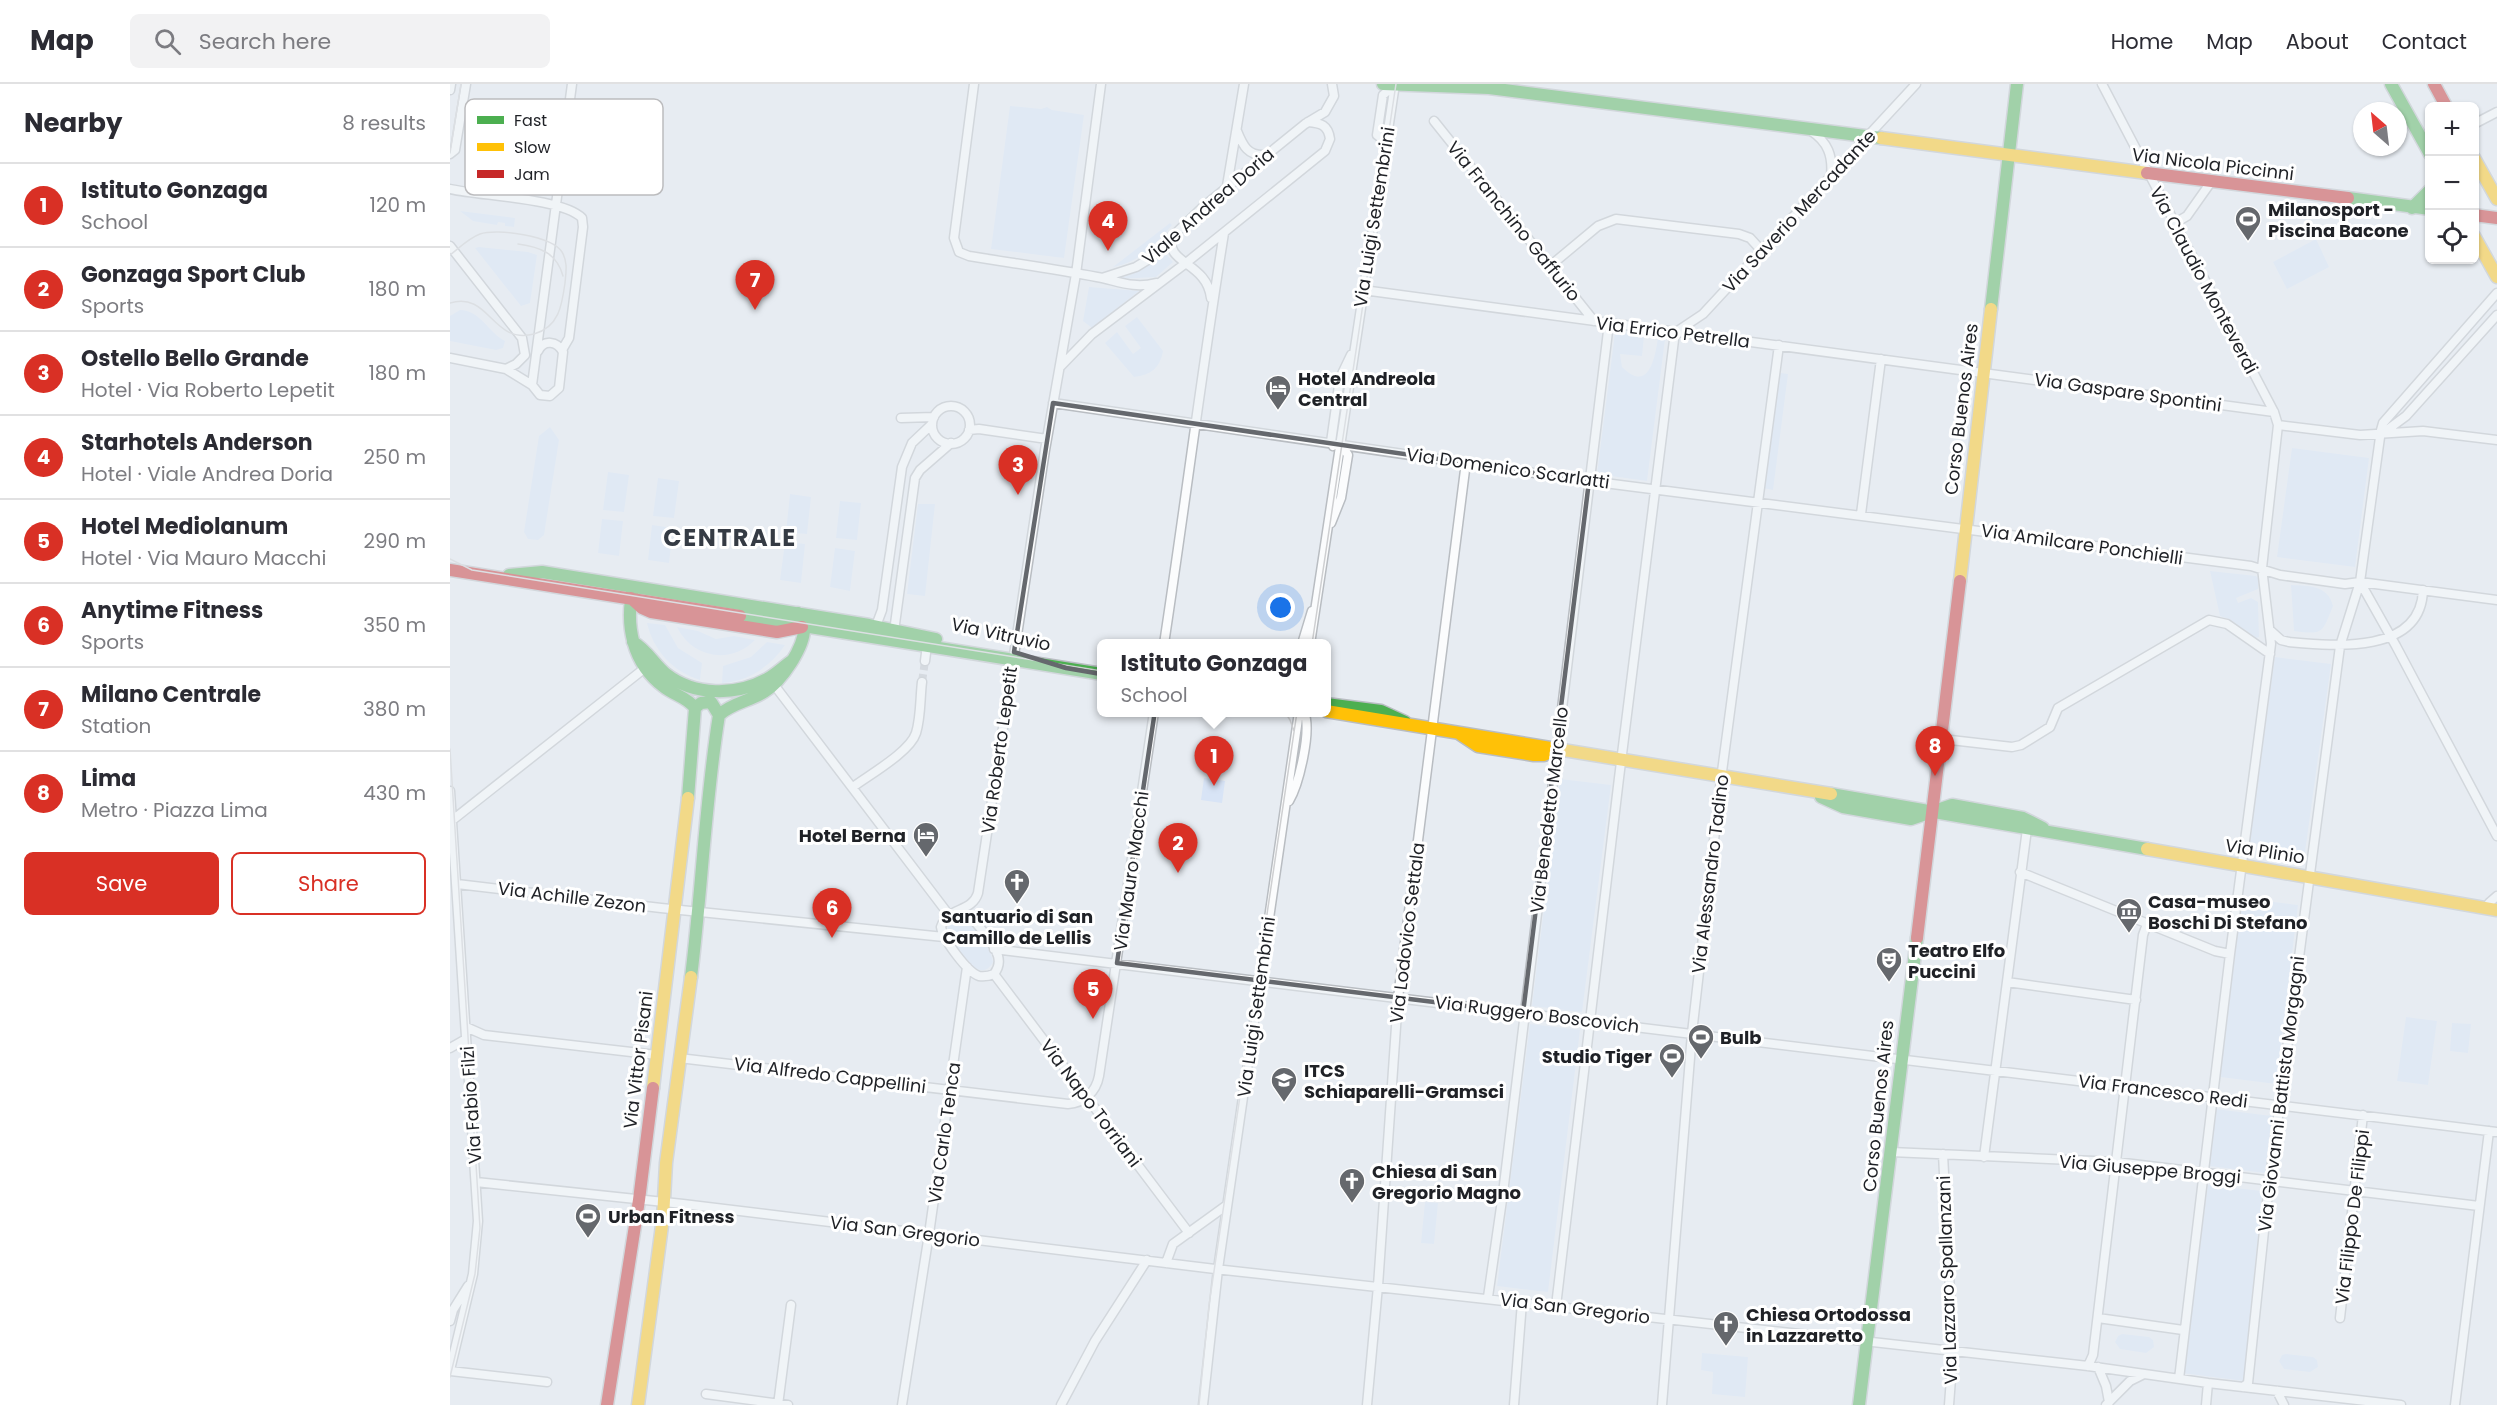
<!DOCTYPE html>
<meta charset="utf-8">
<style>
body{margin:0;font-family:Poppins,sans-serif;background:#f2f2f3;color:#2b2b33}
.controls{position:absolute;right:18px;top:18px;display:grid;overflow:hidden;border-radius:9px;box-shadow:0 2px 4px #0004}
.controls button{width:54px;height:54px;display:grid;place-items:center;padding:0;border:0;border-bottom:2px solid #e1e1e2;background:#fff;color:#2b2b33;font:30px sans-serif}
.compass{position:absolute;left:1903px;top:18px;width:54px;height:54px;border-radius:50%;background:#fff;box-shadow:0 2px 4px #0004;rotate:332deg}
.you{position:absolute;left:831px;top:524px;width:21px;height:21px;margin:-15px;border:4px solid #fff;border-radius:50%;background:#1a73e8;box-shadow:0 0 0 9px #1a73e833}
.badge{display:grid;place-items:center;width:39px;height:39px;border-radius:50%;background:#d93025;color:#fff;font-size:20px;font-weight:700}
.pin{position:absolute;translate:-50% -50px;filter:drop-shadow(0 2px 3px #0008)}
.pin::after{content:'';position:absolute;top:32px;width:21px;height:18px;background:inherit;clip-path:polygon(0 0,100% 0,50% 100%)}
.popup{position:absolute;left:647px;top:555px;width:234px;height:78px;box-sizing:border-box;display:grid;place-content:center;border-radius:9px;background:#fff;filter:drop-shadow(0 2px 4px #0005);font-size:20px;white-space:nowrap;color:#7c7c81}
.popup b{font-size:22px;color:#2b2b33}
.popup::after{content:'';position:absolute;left:50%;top:100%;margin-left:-12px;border:12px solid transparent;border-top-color:#fff}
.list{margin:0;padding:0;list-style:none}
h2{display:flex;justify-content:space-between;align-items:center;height:78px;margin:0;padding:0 24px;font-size:26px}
h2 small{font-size:20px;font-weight:400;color:#7c7c81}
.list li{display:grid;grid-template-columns:39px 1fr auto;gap:18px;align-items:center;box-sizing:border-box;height:84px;padding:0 24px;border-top:2px solid #e1e1e2}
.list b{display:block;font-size:22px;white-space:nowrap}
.list p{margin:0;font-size:20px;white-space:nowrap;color:#7c7c81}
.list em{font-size:20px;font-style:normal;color:#7c7c81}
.actions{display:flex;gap:12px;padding:18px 24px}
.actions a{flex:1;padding:14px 0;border:2px solid #d93025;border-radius:9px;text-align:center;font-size:21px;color:#d93025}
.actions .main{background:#d93025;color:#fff}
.icon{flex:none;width:33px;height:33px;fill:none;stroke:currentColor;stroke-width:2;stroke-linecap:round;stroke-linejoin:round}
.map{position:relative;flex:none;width:2047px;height:1321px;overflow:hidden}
header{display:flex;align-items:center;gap:36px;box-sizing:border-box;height:84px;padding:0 30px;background:#fff;border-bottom:2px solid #e1e1e2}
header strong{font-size:28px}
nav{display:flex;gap:33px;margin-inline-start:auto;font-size:21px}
.search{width:420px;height:54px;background:#f2f2f3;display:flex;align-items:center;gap:15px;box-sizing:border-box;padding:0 21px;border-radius:9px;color:#7c7c81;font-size:22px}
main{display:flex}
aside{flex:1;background:#fff}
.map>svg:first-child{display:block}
.green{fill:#d8e4f6}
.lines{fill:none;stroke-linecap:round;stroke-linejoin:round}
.street-tunnel{stroke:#bfc3c9;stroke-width:8;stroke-dasharray:8 4;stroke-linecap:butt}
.street-casing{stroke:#b9bdc2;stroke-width:11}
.fast-casing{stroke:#b9bdc2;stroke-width:15}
.slow-casing{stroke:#b9bdc2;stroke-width:15}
.jam-casing{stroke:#b9bdc2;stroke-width:15}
.street{stroke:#fbfcfd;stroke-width:8}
.fast{stroke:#4caf50;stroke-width:12}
.slow{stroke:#ffc107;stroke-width:12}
.jam{stroke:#c62828;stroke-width:12}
.tram{stroke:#cecfd1;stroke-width:1.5}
.marked{fill:none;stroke:#65686d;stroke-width:4.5;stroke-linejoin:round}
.labels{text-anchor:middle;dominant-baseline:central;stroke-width:6;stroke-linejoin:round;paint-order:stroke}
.street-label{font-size:18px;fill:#1f2126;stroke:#fff}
.poi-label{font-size:18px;font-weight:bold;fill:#1f2126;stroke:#fff;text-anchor:start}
.district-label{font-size:24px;font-weight:bold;letter-spacing:1.5px;fill:#353b44;stroke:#fff}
.key{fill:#fff;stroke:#bcbcbe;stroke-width:1.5}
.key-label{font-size:16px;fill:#1f2126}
</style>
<header>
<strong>Map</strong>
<div class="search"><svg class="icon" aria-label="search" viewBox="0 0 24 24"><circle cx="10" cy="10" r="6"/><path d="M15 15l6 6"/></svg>Search here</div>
<nav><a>Home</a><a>Map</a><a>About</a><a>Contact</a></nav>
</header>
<main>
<aside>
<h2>Nearby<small>8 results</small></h2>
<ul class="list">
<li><span class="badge">1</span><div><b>Istituto Gonzaga</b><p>School</p></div><em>120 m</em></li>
<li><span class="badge">2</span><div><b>Gonzaga Sport Club</b><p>Sports</p></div><em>180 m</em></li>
<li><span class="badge">3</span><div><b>Ostello Bello Grande</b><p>Hotel · Via Roberto Lepetit</p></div><em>180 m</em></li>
<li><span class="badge">4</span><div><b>Starhotels Anderson</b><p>Hotel · Viale Andrea Doria</p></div><em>250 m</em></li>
<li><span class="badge">5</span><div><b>Hotel Mediolanum</b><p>Hotel · Via Mauro Macchi</p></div><em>290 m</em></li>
<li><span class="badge">6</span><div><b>Anytime Fitness</b><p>Sports</p></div><em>350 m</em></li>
<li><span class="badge">7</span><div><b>Milano Centrale</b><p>Station</p></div><em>380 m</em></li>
<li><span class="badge">8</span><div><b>Lima</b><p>Metro · Piazza Lima</p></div><em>430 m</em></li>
</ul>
<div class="actions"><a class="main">Save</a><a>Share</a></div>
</aside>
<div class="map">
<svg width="2047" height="1321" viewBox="0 0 2047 1321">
<rect width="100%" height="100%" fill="#e7ecf2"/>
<path class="green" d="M560,22L591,25L597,23L602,26L634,31L614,174L541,165Z
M10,127L65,134L64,143L55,142V139L48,138L47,141L23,137Z
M720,139L722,141C705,161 690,178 663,183Z
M1866,155L1879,183L1837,205L1823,178Z
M29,163L78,168L87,171L80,219L71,222L25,164Z
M715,169L723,178L706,193L668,195L685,189Z
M639,203L689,207L642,244L633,237Z
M10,226C30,226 39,249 55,257L53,264L46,266L0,257V232Z
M687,233L713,267C710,284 701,291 684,293L655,259L667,248L683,270L691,264L675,242Z
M1165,249L1194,252L1192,272L1170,270L1172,283C1199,310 1205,273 1208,254L1215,255L1197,397L1147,390Z
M1331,289L1338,290L1323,406L1313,404L1327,296Z
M100,343L109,356L94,451L88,456L78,455L74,448L89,352Z
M1842,364L1919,374L1905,483L1827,473Z
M158,388L179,391L174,428L153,426Z
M208,394L229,397L224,434L203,432Z
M340,410L361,413L357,450L336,448Z
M390,417L411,419L407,456L386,454Z
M468,420H485L475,512L457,510Z
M152,435L173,437L169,472L148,469Z
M202,441L223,444L219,479L198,476Z
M335,458L355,460L351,499L330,496Z
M385,464L405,467L400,507L380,503Z
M1760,487L1806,492L1808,494V505L1786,514L1788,519L1801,514L1808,518L1809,553L1806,554L1779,535L1770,532Z
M1841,501C1859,502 1878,501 1883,522C1872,549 1874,551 1844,547Z
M197,539L215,541L228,564L252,579L250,596C223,588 203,566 197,539Z
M227,543L248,547L266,555L284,552L305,556C281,581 242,574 227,543Z
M317,558L335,561C320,583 299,597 272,599L273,582L301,573Z
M1825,573L1881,580L1855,768L1799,758Z
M754,694L775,697L772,719L751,716Z
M1110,695L1161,701L1132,928L1082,922Z
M1792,814L1848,821L1826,1000L1770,993Z
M506,833C519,832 542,865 543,878C529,906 495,854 498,841Z
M1956,933L1987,937L1978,1001L1947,997Z
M2002,939L2021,940L2018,969L2000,967Z
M1080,940L1130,946L1098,1208L1047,1202Z
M1766,1025L1822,1032L1815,1089L1759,1082Z
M1758,1101L1812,1107L1794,1297L1732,1289Z
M975,1118L988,1119L984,1160L971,1159Z
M1672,1250L1699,1253L1703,1256L1704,1263L1696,1269L1670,1265L1665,1258L1668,1252Z
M1252,1269L1298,1273L1295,1313L1262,1310L1263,1288L1251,1286Z
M1836,1270L1863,1273L1867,1276L1868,1283L1860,1288L1834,1285L1829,1277L1832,1271Z"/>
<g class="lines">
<path class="street-tunnel" d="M472,598L475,577"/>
<g class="street-casing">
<path id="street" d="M524,0L504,154L509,168L519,172C562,179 605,185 647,193C668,197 684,205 706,199
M1652,0L1824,328L1828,341L1812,484L1821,560L1780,870L1729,1295
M0,6L1,0
M984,37L1144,237
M2024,40L2047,28
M787,47C793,62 798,72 815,71
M1361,47C1378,58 1383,72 1381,92
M937,59L927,51L933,11L944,2
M0,70L5,66L16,0
M777,102L794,0
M0,105C31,112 112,114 132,134L133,143L119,254L112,266
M1725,139L1737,132L1761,98
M722,152C714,180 757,178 761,214
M0,162L72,254L75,271L66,280L56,285
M1100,182L1148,142L1166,135L1289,150L1300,154L1311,166
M652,194L686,183L699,175L754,122L855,40L875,28L884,12L882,0
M913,206L1824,328
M1226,248L1253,230L1466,0
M0,274L56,285L82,301L90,311L100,312L109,304L113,268C107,257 94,255 88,267
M610,283L642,250L736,179L875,67L880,55C878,41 871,39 858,38
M82,301L122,0
M603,319L1139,397L1801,482L1830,491L1895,500L1910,498L2047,516
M482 341a19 19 0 1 1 38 0a19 19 0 1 1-38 0Z
M451,334L484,333
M1828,341L1910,351L1973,347L2047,356
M519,346L529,345L597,355
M1933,349L1956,332L2047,231
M883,362L881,358L890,294L901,271
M1411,430L1431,275
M881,439L891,414L898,371L890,359
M1910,498L1946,562L2047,752
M426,542L432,526L452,383L462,359L482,340
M1821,547L1831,556L1839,558C1883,562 1971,571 1973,506
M440,550L445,540L465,394L470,386L501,359
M714,560C735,422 752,285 774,149
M852,560L862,527
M860,560L945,0
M475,577L477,561
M325,602L499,831
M1492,655L1562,663L1571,661L1600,643L1608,624L1759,536L1777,540L1820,570
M403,703C419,691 460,668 466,649C471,633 470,614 472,598
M0,707L28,1137L23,1190L0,1286
M839,717C849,700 862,646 854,628
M0,738L195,584
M1570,788L1765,867L1780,870
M7,800L211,824L494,853
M2039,819L2047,812
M510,826C520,828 545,861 548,872C550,879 548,885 544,890C539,892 535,893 529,892C517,888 493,855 491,843C497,823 522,829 528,809L595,366L626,190L651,0
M544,865L2047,1048
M544,890L739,1149
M1557,898L1686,916
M16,943L34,951L207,971
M0,964L16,955
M229,974L618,1020C634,1019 646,1008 649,992L704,628
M1441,1068L1666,1078L2029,1122
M1493,1070L1503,1268L1499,1321
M1534,1073L1577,745
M26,1098L233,1120L765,1185L1638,1282L1758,1299L1951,1321
M716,1179L723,1160L777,1121
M1038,1213L1053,1109L1159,239
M1106,1222L1169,694L1225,248
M1648,1234L1733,1246
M1890,1234L1913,1031
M0,1237L3,1226L18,1202
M1638,1282L1643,1271L1693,851L1697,840
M1648,1283L1656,1302L1659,1318
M0,1287L97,1298
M1793,1303L1798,1299L1818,1109L1890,562L1910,498L1931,346L1933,339L2047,209
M1827,1307L1834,1321
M256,1310L338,1321
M328,1321L341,1221
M452,1321L479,1150L517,883
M611,1321L645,1257L697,1176
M753,1321L768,1185L849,628
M917,1321L928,1202L948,914L1016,378
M1064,1321L1072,1218
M1212,1321L1242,949L1271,695L1329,261
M1656,1321L1680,1297L1692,1291
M1756,1321L1758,1299
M2005,1321L2039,1047"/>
</g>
<g class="fast-casing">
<path id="fast" d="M933,0L1039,4L1431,54
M1941,0L1980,70
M1898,114L1980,125
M1962,124L1980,106
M1541,225L1567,0
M59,491L92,488L419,541L486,555
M183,504C175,541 182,579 214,603C224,611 237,613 245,624L238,714
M290,532L652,590
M183,558C197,566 204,580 216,590C244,612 286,612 317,595C326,590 334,582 343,576
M876,620L931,627L955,638
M245,624L251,619L261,618L269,631
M1381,710L1697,765
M1371,713L1393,723L1461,735L1502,721L1573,734L1593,744
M241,893C252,805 255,718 269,631C282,619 300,617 314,608C331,598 356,562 354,542C353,538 350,532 348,529
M1409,1321L1467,854"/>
</g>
<g class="slow-casing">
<path id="slow" d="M1431,54L1697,89
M2024,74L2047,115
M2024,152L2047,193
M1510,497L1541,225
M876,627L1381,710
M1010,650L1028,662L1084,671H1094L1106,665
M1697,765L2047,826
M203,1004L238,714
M188,1321L213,1134L216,1079L241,893"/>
</g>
<g class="jam-casing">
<path id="jam" d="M1984,0L1996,22
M1697,89L1898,114
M2024,131L2047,134
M0,486L290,532
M181,514L192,524L201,528L327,548L352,543
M1467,854L1510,497
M157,1321L189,1116L203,1004"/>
</g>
<use href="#street" class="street"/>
<use href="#fast" class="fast"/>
<use href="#slow" class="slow"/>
<use href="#jam" class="jam"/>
<path class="tram" d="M0,69L11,0
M68,160C90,163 107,169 113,192
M0,171C9,164 19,154 30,150C47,144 102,152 112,168C118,178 116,188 115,199C112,221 109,243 84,250C42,261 40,207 0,219
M0,475L22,486L652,587
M862,560L946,0
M835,628L840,636L844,647
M0,665L30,1144L25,1190L0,1293
M749,1321L759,1221L847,628"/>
</g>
<path d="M0 0H2047V1321H0ZM603,319L1139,397L1073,929L667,879L709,600L616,584L564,568Z" fill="#e7ecf2" fill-opacity=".55" fill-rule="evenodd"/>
<path class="marked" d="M603,319L1139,397L1073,929L667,879L709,600L616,584L564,568Z"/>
<defs>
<g id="stadium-pin" transform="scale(1.35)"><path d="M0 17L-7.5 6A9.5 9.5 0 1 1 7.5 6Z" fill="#65686d" stroke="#fff"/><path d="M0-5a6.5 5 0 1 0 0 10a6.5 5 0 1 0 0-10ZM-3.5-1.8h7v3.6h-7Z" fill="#fff"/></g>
<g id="hotel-pin" transform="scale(1.35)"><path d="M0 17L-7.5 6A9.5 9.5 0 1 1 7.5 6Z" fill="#65686d" stroke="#fff"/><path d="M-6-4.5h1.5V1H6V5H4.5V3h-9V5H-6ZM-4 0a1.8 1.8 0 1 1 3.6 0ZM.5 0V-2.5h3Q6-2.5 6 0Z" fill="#fff"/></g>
<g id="church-pin" transform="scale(1.35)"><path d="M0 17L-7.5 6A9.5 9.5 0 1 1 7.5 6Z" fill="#65686d" stroke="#fff"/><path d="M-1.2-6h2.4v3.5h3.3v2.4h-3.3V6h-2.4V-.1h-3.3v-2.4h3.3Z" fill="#fff"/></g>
<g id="museum-pin" transform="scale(1.35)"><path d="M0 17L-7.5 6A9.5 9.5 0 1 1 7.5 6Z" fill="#65686d" stroke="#fff"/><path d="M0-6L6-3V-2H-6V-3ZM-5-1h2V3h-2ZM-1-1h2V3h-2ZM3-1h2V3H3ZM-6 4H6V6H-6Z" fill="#fff"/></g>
<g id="theatre-pin" transform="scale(1.35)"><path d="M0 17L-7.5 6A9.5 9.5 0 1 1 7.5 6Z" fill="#65686d" stroke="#fff"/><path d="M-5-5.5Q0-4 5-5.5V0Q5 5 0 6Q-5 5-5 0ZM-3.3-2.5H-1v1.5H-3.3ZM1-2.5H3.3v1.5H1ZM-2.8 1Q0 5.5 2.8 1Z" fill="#fff"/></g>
<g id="school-pin" transform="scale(1.35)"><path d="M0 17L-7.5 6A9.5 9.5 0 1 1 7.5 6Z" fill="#65686d" stroke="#fff"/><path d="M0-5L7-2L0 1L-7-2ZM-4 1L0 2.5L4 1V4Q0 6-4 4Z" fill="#fff"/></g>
</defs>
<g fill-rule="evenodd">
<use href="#stadium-pin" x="1798" y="135"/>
<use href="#hotel-pin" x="828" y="304"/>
<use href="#hotel-pin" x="476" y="751"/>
<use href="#church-pin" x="567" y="798"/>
<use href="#museum-pin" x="1679" y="827"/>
<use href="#theatre-pin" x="1439" y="876"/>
<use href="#stadium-pin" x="1251" y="953"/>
<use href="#stadium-pin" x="1222" y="972"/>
<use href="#school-pin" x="834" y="996"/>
<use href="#church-pin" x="902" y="1097"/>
<use href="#stadium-pin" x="138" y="1132"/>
<use href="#church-pin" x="1276" y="1240"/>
</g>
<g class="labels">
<g class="street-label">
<text transform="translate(1763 80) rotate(7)">Via Nicola Piccinni</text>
<text transform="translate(758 122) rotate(-41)">Viale Andrea Doria</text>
<text transform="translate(1349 127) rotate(-47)">Via Saverio Mercadante</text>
<text transform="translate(924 133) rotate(-81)">Via Luigi Settembrini</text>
<text transform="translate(1064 137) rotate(51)">Via Franchino Gaffurio</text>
<text transform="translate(1754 196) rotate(62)">Via Claudio Monteverdi</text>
<text transform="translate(1223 248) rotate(7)">Via Errico Petrella</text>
<text transform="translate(1678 308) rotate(8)">Via Gaspare Spontini</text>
<text transform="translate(1511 325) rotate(-83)">Corso Buenos Aires</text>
<text transform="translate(1058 384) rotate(8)">Via Domenico Scarlatti</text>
<text transform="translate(1632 460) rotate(8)">Via Amilcare Ponchielli</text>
<text transform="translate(551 550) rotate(12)">Via Vitruvio</text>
<text transform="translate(549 666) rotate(-82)">Via Roberto Lepetit</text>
<text transform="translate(1099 726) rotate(-83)">Via Benedetto Marcello</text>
<text transform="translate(1815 767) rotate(9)">Via Plinio</text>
<text transform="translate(681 787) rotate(-82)">Via Mauro Macchi</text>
<text transform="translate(1260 790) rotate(-83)">Via Alessandro Tadino</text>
<text transform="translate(122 813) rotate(7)">Via Achille Zezon</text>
<text transform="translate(957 849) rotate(-83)">Via Lodovico Settala</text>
<text transform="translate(806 923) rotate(-82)">Via Luigi Settembrini</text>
<text transform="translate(1087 930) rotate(7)">Via Ruggero Boscovich</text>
<text transform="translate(188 976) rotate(-83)">Via Vittor Pisani</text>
<text transform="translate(380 991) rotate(7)">Via Alfredo Cappellini</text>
<text transform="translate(1713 1007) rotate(7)">Via Francesco Redi</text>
<text transform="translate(1831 1010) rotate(-83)">Via Giovanni Battista Morgagni</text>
<text transform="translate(641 1019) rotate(53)">Via Napo Torriani</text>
<text transform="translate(21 1021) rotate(-94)">Via Fabio Filzi</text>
<text transform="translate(1428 1022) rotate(-84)">Corso Buenos Aires</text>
<text transform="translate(494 1049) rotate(-82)">Via Carlo Tenca</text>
<text transform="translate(1700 1085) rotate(5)">Via Giuseppe Broggi</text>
<text transform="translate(1902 1133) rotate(-83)">Via Filippo De Filippi</text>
<text transform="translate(455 1147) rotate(7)">Via San Gregorio</text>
<text transform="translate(1497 1196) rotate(-92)">Via Lazzaro Spallanzani</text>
<text transform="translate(1125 1224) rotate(7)">Via San Gregorio</text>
</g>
<g class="poi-label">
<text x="1818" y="125">Milanosport -<tspan x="1818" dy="21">Piscina Bacone</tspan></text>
<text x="848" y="294">Hotel Andreola<tspan x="848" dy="21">Central</tspan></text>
<text x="456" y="751" text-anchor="end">Hotel Berna</text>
<text x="1698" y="817">Casa-museo<tspan x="1698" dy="21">Boschi Di Stefano</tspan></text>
<text x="567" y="832" text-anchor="middle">Santuario di San<tspan x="567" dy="21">Camillo de Lellis</tspan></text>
<text x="1458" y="866">Teatro Elfo<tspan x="1458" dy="21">Puccini</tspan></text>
<text x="1270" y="953">Bulb</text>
<text x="1202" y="972" text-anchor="end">Studio Tiger</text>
<text x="854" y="986">ITCS<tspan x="854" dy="21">Schiaparelli-Gramsci</tspan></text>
<text x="922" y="1087">Chiesa di San<tspan x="922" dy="21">Gregorio Magno</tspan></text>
<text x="158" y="1132">Urban Fitness</text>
<text x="1296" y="1230">Chiesa Ortodossa<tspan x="1296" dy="21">in Lazzaretto</tspan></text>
</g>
<g class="district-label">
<text x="280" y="453">CENTRALE</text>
</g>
</g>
<rect x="15" y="15" width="198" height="96" rx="9" class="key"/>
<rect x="27" y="32" width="27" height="8" fill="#4caf50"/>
<rect x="27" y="59" width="27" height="8" fill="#ffc107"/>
<rect x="27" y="86" width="27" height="8" fill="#c62828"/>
<g class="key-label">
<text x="64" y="42">Fast</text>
<text x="64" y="69">Slow</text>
<text x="64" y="96">Jam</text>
</g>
</svg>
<div class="controls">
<button>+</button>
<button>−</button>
<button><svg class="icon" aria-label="locate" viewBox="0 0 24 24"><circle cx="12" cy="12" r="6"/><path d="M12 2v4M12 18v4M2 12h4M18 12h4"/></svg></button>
</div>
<svg class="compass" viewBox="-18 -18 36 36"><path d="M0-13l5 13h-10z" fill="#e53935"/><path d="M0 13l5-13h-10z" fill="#7c7c81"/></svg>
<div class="you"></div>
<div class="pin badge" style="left:764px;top:702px">1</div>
<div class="popup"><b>Istituto Gonzaga</b>School</div>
<div class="pin badge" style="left:728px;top:789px">2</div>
<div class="pin badge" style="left:568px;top:411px">3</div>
<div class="pin badge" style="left:658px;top:167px">4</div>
<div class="pin badge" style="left:643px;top:935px">5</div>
<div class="pin badge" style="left:382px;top:854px">6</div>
<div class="pin badge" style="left:305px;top:226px">7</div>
<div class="pin badge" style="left:1485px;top:692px">8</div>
</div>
</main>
